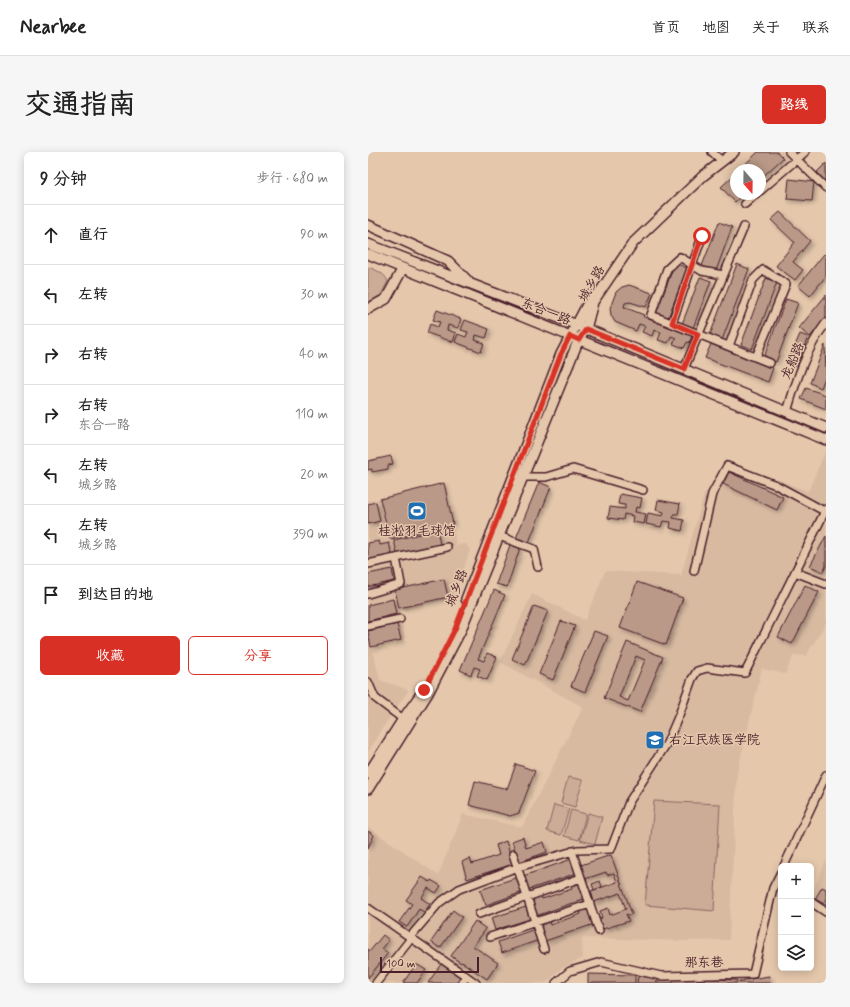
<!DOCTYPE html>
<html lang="zh">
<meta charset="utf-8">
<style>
body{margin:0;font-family:Mynerve,"LXGW WenKai TC",sans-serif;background:#f6f6f6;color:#222}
.controls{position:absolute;right:12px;bottom:12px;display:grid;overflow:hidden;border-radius:6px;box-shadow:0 2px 10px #0003}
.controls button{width:36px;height:36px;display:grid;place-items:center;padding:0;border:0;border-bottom:1px solid #e0e0e0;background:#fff;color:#222;font:20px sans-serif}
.compass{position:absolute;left:362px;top:12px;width:36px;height:36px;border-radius:50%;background:#fff;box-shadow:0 2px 10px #0003;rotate:160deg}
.scale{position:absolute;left:12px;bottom:10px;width:99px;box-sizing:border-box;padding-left:4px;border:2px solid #4a1f2b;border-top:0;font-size:11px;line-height:14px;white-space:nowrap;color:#4a1f2b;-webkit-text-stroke:3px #e5c8ac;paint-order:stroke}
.stop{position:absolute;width:12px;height:12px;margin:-9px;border:3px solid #d93025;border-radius:50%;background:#fff}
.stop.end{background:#d93025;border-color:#fff;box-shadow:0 1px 4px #0008}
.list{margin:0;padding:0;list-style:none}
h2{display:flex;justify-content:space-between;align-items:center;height:52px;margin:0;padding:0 16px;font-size:17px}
h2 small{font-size:13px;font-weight:400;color:#767676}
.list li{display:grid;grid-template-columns:26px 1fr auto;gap:12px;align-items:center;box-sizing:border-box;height:60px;padding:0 16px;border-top:1px solid #e0e0e0}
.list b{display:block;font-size:15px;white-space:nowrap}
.list p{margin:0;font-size:13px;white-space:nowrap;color:#767676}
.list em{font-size:13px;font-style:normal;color:#767676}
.actions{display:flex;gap:8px;padding:12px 16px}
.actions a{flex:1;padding:9px 0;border:1px solid #d93025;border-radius:6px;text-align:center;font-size:14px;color:#d93025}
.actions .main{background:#d93025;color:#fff}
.icon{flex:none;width:22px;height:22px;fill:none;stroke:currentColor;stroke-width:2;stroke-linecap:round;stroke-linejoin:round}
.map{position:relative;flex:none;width:458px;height:831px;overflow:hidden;border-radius:6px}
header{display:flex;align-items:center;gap:24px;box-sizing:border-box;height:56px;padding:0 20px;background:#fff;border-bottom:1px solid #e0e0e0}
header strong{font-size:19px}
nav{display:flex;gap:22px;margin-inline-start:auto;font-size:14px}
.intro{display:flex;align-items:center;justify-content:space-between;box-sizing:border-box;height:96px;padding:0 24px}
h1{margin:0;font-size:28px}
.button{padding:10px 18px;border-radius:6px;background:#d93025;color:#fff;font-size:14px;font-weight:700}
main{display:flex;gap:24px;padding:0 24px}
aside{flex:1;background:#fff;border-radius:6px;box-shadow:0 2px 10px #0003}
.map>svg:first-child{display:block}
.built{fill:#d8baa1}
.green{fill:#ccac97;stroke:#8b6661}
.building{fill:#ba9988;stroke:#4a1f2b;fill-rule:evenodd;filter:url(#shadow)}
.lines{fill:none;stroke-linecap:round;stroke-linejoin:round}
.minor-casing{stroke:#4a1f2b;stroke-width:10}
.major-casing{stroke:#4a1f2b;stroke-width:12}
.minor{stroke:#e5c8ac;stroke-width:7}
.major{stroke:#e5c8ac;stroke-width:9}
.route{stroke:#d93025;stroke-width:5}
.labels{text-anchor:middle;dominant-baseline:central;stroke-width:3;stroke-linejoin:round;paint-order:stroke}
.street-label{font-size:13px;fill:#4a1f2b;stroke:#e5c8ac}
.poi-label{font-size:13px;fill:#4a1f2b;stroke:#e5c8ac}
</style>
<header>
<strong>Nearbee</strong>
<nav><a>首页</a><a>地图</a><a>关于</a><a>联系</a></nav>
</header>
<div class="intro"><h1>交通指南</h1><a class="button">路线</a></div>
<main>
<aside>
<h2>9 分钟<small>步行 · 680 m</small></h2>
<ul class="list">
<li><svg class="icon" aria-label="ahead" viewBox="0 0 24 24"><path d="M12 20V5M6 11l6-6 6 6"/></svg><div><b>直行</b></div><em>90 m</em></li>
<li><svg class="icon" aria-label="left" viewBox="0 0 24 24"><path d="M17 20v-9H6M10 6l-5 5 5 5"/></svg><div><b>左转</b></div><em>30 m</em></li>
<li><svg class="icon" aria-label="right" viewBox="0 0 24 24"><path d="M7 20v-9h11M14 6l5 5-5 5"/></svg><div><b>右转</b></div><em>40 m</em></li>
<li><svg class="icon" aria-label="right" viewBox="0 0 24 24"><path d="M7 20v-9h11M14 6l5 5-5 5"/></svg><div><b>右转</b><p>东合一路</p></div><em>110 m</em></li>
<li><svg class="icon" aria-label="left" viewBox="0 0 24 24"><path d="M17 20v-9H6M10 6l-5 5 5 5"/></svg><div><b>左转</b><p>城乡路</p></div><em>20 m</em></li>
<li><svg class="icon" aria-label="left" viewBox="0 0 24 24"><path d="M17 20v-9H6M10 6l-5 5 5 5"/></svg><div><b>左转</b><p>城乡路</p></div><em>390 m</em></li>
<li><svg class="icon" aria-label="arrive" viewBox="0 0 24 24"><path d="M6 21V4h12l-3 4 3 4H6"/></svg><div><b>到达目的地</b></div></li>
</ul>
<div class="actions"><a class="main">收藏</a><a>分享</a></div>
</aside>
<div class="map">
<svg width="458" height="831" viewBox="0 0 458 831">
<defs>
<filter id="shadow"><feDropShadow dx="2.5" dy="2.5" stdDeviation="2" flood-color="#0004"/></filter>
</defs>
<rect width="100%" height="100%" fill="#e5c8ac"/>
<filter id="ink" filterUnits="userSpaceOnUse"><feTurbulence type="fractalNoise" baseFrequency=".025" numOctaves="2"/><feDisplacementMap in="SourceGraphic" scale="8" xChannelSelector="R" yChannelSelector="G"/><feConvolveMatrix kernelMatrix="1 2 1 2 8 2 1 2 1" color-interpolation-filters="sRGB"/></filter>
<g filter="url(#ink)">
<path class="built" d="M458,298V471L438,504L426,503L417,522L394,517L369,621L361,788L319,789L214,786L215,806L193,817L178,831H0V675L70,723L95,662L154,675L215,555L132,510L164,442L217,468L237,419L313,423L336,343L357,308L440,339Z
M12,347L22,387L85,372L88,393L98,392L102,398L86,446L32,459L37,487L4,495L12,528L41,538L13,578L0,600V349Z
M458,708V755L443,745Z"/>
<path class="green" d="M0,115C8,118 16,121 20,129L13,143L0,150Z
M200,625L215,628L207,655L193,651Z
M286,649L352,652L346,759L277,753Z
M186,653L201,657L193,683L179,679Z
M203,658L218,662L211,688L196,684Z
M220,661L234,665L227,692L212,688Z"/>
<path class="building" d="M390,0H409L415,6L392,27V18H371Z
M458,11V30L449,20Z
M368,21V42H375L367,50L353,35Z
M421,27L446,30L444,49L419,47Z
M412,60L442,89L425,110L435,118L427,128L408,114L427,90H426L403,68Z
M351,70L364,75L348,119L334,114Z
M456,102L458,103V124L442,144L430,134Z
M307,111L319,116L300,166L288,162Z
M369,112L381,117L354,188L342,183Z
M332,125L343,129L325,176L314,172Z
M398,126L409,130L384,197L373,193Z
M261,133L284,141L278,155L262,150L257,151L256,155L276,163L275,164L276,165L324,184L321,191L319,190L316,196L305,192L308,186L303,184L300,191L290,188L293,180L286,178L284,184L274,180L277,174L271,172L268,179L247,170L243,163L242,156L248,140L254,135Z
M458,143V165L442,185L431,176Z
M418,147L430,151L408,210L396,205Z
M69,158L93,167L90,176L80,173L79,178L88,181L85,190L59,181L62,172L70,175L72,170L65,168Z
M97,168L121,177L118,186L108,183L107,188L116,191L113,200L87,190L90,182L98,185L100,180L93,178Z
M432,182L440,185L428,214L420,210Z
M343,192L405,216L400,230L337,206Z
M457,193L458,223L453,236L442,231Z
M438,236L458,243V257L433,247Z
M23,304L25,312L20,313V317L4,320V317L0,318V309Z
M361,320L415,345L409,358L355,332Z
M171,330L183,335L161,390L148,386Z
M76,331L85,372L22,387L12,347Z
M252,342L274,346L272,356L268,355L267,360L278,362L276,372L264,370L265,364L256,362L255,368L240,366L242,355L257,357V353L250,352Z
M290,348L312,352L310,362H306L305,366L316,368L314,379L302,376L303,370L295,369L293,375L278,372L280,361L295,364L296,360L288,358Z
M8,350L12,369L0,372V352Z
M69,378L72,392L29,402L26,388Z
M458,384V414L455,420L442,414Z
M11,389L12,393L21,391L24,403L0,409V391Z
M142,393L152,396L139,435L128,432Z
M24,417L26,429L0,435V422Z
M76,427L80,445L31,456L27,438Z
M269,430L315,446L298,493L252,476Z
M437,433L451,440L424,492L410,485Z
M126,438L137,443L110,507L116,509L119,501L129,505L119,528L109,524L112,517L106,515L103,523L92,518Z
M25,447L28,462L0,469V453Z
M166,454L180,459L157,513L144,507Z
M193,469L207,474L185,528L171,522Z
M29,472L33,488L3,495L0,479Z
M226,479L240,484L217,540L203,534Z
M259,490L295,505L272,560L236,546ZM268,504L277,508L260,549L251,545Z
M148,612L167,619L151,661L142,664L101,653L107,629L139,637Z
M0,679L6,683L0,696Z
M155,685L158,696L176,690L179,700L151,710L144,689Z
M138,689L145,712L99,727L94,710L102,706L104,712L131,703L128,693Z
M243,703L264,762L260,763L258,762L261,769L235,777L231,767L234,766L232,759L240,756L242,763L258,757L252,741L226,750L223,739L249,730L246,721L239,723L238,720L217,727L213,713Z
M204,707L209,721L159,738L155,724Z
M54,725L62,730L63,728L73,734L68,741L60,736L53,746L62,752L56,760L51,757L39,775L31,770L44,752L38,748Z
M150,725L155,740L118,753L112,738Z
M232,729L234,735L226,738L224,732Z
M212,731L218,746L168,764L164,751L166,750L164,746L173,743L174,747L204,737L203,734Z
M454,735L458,737V753L447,747Z
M158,755L162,767L127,778L123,766Z
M219,756L221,759H222L226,772L177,789L172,776L174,775L173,771L181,769L182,773L213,762L212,759Z
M85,758L94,765L72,796L63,790Z
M107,769L118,777L105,794L130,811L119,827L94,810L93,811L83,804Z
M167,777L171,788L134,801L130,790Z
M15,783L21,788L14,797L20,801L0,826V797L2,799Z
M48,812L58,818L49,831H35Z
M73,812L92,825L88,831H60Z
M220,822L267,823V831H220Z
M270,824L289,826L288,831H269Z
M401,824L402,831H372L371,829Z
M329,825V831H290V826Z
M333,827L369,828V831H333Z"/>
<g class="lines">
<g class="minor-casing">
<path id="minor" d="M344,0L354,9
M421,0L458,36
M392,39L437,0
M377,52L388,42
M355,123L334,119L312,105L299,117L283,163L402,211
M304,171L334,85
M361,194L385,128L395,118L418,132L388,205
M316,217L376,75
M419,260C428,229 438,197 458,171
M155,325H178L205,317L275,338
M458,357L427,420L458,432
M131,384L166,397L170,415
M0,412L28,406
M326,419L344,342L359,314L408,333L458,360
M0,442L33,432L28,406L79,395
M0,474L32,467
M0,530L7,546L35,567L39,568
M204,699L231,779
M145,702L176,797
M416,714L458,623
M443,750L458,760
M0,756L108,831
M111,762L213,726
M122,785L222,752
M8,831L41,789L42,785L71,751L91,737L147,716L209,698L243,697L261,650L299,591L311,563L324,527L329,519L339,516L377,521L427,420
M94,831L98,824
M188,831L202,819L233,810L293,824L385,822L405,736L413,720"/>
</g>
<g class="major-casing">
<path id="major" d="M0,73L80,109L100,129
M0,92L209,173L458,276
M0,102L458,288
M0,157L18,147L35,116
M98,447L193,202L224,143
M0,622L35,567L53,542
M0,637L60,541L92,480L211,187L218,177L225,150L265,91L335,24L366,0"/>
</g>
<use href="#minor" class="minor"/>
<use href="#major" class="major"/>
</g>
</g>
<g class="lines" filter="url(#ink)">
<path class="route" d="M56,538L87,477L193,202L202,184L211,188L218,177L316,217L330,182L304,171L334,84"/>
</g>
<defs>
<g id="stadium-square" transform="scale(1)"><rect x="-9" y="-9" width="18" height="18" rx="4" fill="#1f6fb2" stroke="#e5c8ac"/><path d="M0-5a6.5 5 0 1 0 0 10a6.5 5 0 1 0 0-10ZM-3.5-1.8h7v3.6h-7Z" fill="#fff"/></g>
<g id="university-square" transform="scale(1)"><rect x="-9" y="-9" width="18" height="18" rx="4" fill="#1f6fb2" stroke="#e5c8ac"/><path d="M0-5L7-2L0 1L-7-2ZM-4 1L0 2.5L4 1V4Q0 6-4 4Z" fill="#fff"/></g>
</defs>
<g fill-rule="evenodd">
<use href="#stadium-square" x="49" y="359"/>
<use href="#university-square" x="287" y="588"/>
</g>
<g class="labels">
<g class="street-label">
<text transform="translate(224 132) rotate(-60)">城乡路</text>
<text transform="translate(178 160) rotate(22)">东合一路</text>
<text transform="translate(425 209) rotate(-67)">龙船路</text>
<text transform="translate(89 436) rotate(-69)">城乡路</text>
<text transform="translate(336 811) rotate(-1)">那东巷</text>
</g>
<g class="poi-label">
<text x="49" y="379">桂淞羽毛球馆</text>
<text x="301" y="588" text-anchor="start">右江民族医学院</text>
</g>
</g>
</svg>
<div class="controls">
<button>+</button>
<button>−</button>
<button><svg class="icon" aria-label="layers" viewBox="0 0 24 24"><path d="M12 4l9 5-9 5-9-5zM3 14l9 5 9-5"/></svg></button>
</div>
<svg class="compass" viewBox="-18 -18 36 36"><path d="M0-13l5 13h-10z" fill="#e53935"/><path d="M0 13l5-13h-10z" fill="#767676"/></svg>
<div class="scale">100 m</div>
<div class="stop" style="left:334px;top:84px"></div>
<div class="stop end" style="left:56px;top:538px"></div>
</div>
</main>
